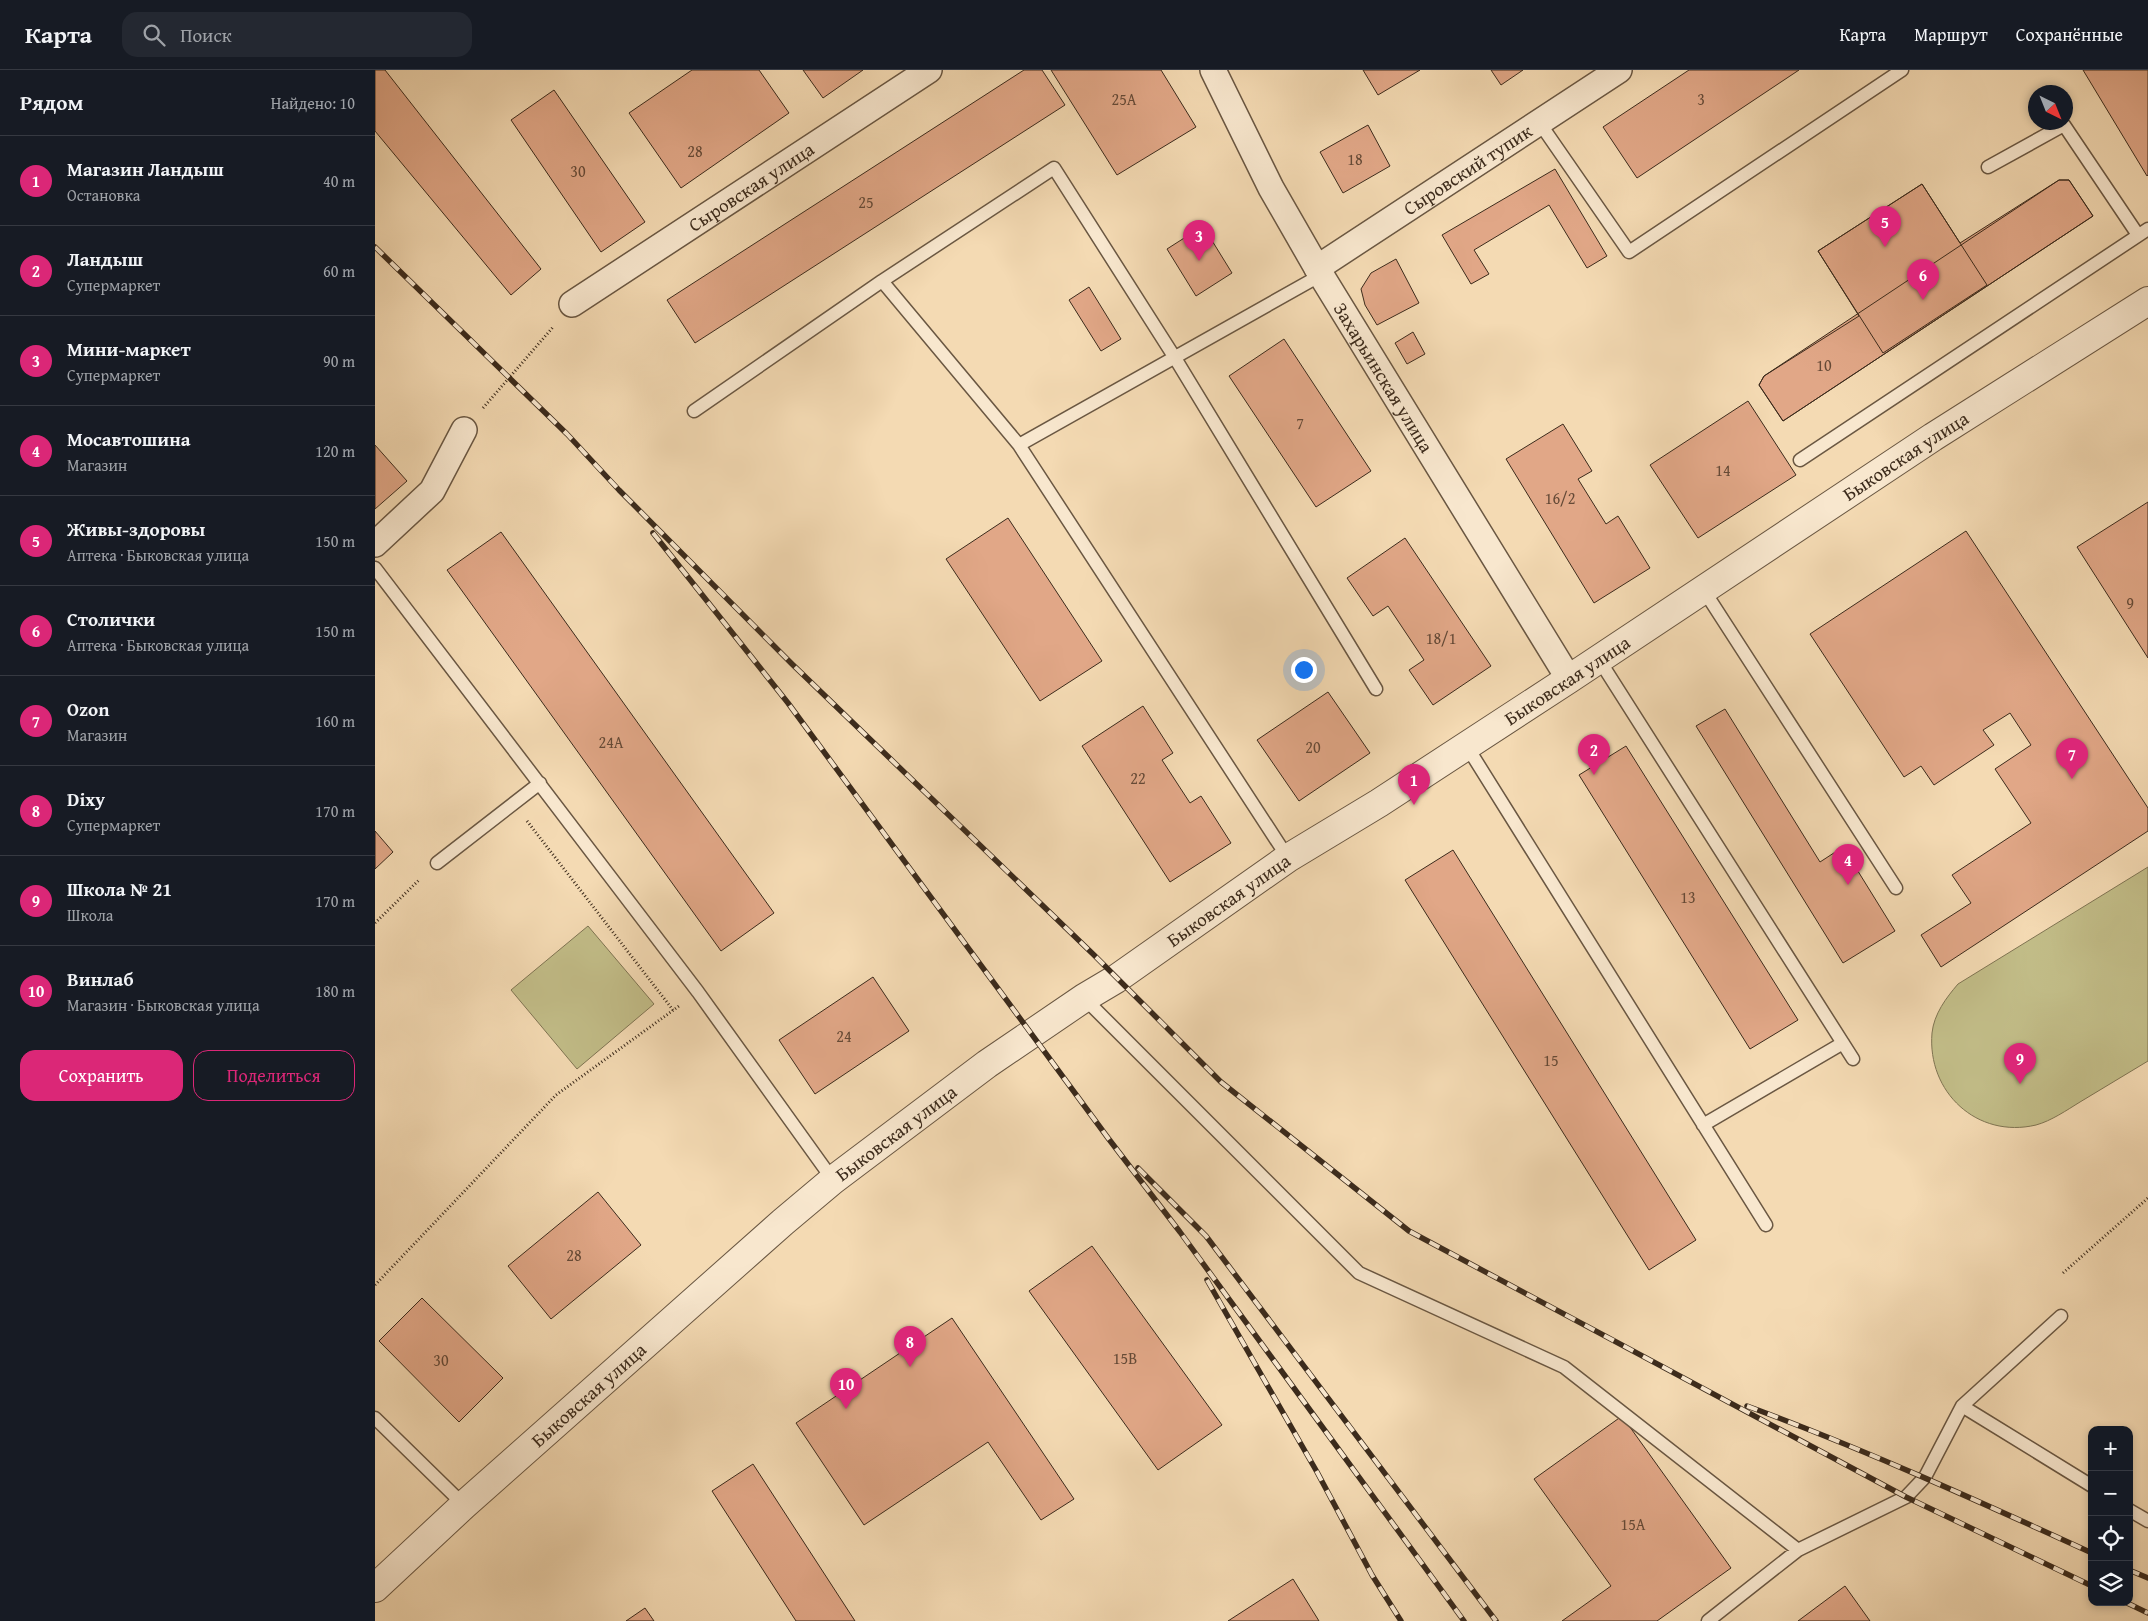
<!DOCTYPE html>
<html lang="ru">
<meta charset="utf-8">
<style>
body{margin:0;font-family:"Gentium Book Plus",serif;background:#242831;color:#f1f3f6}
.controls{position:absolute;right:15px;bottom:15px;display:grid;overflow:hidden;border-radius:10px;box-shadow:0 2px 8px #0003}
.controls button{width:45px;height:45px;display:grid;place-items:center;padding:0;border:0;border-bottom:1px solid #363941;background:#171b24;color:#f1f3f6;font:25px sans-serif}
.compass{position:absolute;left:1653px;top:15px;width:45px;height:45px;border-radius:50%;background:#171b24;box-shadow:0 2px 8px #0003;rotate:137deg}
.you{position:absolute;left:928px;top:599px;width:18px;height:18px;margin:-12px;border:4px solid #fff;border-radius:50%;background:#1a73e8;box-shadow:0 0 0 8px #1a73e833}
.badge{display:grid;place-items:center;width:32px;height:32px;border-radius:50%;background:#db2777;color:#fff;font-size:16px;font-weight:700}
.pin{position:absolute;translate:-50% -41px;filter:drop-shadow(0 1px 2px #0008)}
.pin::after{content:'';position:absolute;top:26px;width:18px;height:15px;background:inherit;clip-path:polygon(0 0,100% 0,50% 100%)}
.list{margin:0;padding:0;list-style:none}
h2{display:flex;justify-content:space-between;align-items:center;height:65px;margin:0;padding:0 20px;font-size:21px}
h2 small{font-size:16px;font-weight:400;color:#9ea1a6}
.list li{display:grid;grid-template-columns:32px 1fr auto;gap:15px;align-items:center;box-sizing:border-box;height:90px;padding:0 20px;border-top:1px solid #363941}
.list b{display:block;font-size:19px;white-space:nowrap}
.list p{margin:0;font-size:16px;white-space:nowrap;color:#9ea1a6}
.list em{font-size:16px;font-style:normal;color:#9ea1a6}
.actions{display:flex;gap:10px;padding:15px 20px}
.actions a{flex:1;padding:11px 0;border:1px solid #db2777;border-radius:15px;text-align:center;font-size:18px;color:#db2777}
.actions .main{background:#db2777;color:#fff}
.icon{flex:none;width:28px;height:28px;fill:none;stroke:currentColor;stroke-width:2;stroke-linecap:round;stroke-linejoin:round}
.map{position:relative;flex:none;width:1773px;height:1551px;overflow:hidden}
header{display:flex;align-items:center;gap:30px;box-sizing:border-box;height:70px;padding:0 25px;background:#171b24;border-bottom:1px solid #363941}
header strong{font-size:24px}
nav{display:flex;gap:28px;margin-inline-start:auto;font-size:18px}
.search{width:350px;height:45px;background:#242831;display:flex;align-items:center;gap:12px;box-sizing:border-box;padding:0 18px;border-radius:15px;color:#9ea1a6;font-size:19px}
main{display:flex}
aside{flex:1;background:#171b24}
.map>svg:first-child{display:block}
.green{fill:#c2bd88;stroke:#7f7452}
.building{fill:#e1a787;stroke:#3c2b1c}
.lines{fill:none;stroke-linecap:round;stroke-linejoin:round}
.service-casing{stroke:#6a5742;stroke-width:15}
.minor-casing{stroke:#6a5742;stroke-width:28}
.tertiary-casing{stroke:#6a5742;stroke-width:30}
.path{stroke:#3c2b1c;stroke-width:3;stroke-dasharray:1 2.5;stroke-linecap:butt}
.service{stroke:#f8e7ce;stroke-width:12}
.minor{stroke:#f8e7ce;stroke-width:25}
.tertiary{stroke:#f8e7ce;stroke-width:28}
.rail-casing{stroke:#3c2b1c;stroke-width:5.5}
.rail{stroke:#f8e7ce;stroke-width:4;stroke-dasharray:11;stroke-linecap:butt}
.labels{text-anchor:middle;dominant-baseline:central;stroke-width:4;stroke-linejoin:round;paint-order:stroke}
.number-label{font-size:16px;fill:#654a37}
.street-label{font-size:19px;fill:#3c2b1c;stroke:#f8e7ce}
</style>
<header>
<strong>Карта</strong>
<div class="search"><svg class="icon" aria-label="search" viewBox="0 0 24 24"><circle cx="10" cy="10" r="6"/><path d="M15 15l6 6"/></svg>Поиск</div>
<nav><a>Карта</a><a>Маршрут</a><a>Сохранённые</a></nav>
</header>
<main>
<aside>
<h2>Рядом<small>Найдено: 10</small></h2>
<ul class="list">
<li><span class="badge">1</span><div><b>Магазин Ландыш</b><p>Остановка</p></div><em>40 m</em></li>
<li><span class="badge">2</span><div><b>Ландыш</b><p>Супермаркет</p></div><em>60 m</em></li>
<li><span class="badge">3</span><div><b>Мини-маркет</b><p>Супермаркет</p></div><em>90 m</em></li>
<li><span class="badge">4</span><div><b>Мосавтошина</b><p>Магазин</p></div><em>120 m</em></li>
<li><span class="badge">5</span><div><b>Живы-здоровы</b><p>Аптека · Быковская улица</p></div><em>150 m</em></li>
<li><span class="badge">6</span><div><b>Столички</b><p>Аптека · Быковская улица</p></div><em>150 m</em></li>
<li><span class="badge">7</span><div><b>Ozon</b><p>Магазин</p></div><em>160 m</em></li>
<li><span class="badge">8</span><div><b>Dixy</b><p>Супермаркет</p></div><em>170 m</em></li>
<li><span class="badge">9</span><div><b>Школа № 21</b><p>Школа</p></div><em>170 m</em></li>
<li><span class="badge">10</span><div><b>Винлаб</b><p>Магазин · Быковская улица</p></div><em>180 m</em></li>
</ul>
<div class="actions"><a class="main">Сохранить</a><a>Поделиться</a></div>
</aside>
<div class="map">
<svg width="1773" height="1551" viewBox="0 0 1773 1551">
<rect width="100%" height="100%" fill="#f4dab3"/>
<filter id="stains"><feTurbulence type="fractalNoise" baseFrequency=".004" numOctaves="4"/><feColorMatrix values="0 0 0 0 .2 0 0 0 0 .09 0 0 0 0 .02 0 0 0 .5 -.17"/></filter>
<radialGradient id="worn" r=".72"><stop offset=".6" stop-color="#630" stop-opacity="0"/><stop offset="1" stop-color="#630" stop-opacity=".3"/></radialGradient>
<path class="green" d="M1773,797V991C1750,1005 1728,1018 1705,1032C1692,1040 1676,1051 1661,1055C1602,1069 1552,1022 1557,963C1559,944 1571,928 1583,914Z
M213,856L279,934L202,999L136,920Z"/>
<path class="building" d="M0,0H10L166,199L136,225L0,61Z
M317,0H384L414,43L306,118L254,43Z
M428,0H488L448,28Z
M649,0H667L690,35L320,273L292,230Z
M676,0H786L821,57L742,105Z
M988,0H1045L1003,25Z
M1116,0H1148L1126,15Z
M1314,0H1424L1262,108L1228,57Z
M1708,0H1773V105L1772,106Z
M179,20L270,152L226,182L136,50Z
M993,55L1015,96L968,123L945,82Z
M1180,99L1232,186L1212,198L1174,135L1099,180L1114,204L1096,214L1067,165Z
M1684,110H1694L1718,146L1408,351L1384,315L1389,306Z
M1684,110H1694L1718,146L1408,351L1384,315L1389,306L1484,246L1443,181L1547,114L1585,173Z
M1547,114L1612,215L1508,283L1443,181Z
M828,156L857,203L821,226L792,179Z
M1021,189L1044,233L1002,255L990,235L986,219L996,203Z
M714,217L746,269L726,281L694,230Z
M1038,262L1050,284L1032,294L1020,273Z
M909,269L996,401L941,437L854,306Z
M1373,331L1421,405L1323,468L1275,395Z
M1188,354L1217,401L1203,409L1231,454L1243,446L1275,498L1219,533L1131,389Z
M0,375L32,411L0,439Z
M1773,432V588L1702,477Z
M633,448L727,591L665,631L571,489Z
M1591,461L1773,738V761L1566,897L1546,865L1596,833L1577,805L1656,753L1620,699L1656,675L1635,643L1608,660L1619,675L1559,715L1546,696L1529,707L1435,564Z
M126,462L399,843L346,881L72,500Z
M1030,468L1116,596L1058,635L1034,600L1049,590L1013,536L998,546L972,508Z
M953,622L995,683L924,731L882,670Z
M768,636L798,683L787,690L815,733L826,726L856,773L795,812L707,676Z
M1350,639L1445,792L1468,777L1520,861L1468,893L1321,656Z
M1251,676L1423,950L1375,979L1204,705Z
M0,761L18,782L0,799Z
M1078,780L1321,1170L1274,1200L1030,810Z
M498,907L534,961L440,1024L404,970Z
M223,1122L266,1175L176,1249L133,1196Z
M717,1176L847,1355L783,1400L654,1221Z
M47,1228L128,1308L84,1352L4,1271Z
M577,1248L699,1429L666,1450L613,1372L489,1455L421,1353Z
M1247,1346L1356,1498L1282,1551H1187L1236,1516L1159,1409Z
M378,1394L480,1551H421L337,1421Z
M918,1509L944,1551H853Z
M1470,1516L1495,1551H1423Z
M270,1538L279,1551H251Z"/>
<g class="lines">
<g class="service-casing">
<path id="service" d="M1164,52L1254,182L1527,0
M1613,97L1689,55L1763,165
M507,211L644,375L913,788
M319,341L507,211L679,98L800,288L1001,619
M644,375L946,205
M1425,390L1773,159
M0,498L323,922L458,1110
M1328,519L1521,818
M1223,588L1478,989
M1091,675L1391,1155
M62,793L165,713
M709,928L984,1203L1189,1297L1423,1480
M1328,1055L1468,973
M1587,1336L1717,1416
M0,1348L89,1435
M1754,1440L1773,1451
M1333,1551L1423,1480L1531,1427L1550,1407L1587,1336L1686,1246"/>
</g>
<g class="minor-casing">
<g id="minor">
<path id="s1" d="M838,0L896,118L946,205L1194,609"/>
<path id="s2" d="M942,198L1244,0"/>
<path id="s3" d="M197,234L554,0"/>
<path d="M0,474L57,421L89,360"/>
</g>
</g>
<g class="tertiary-casing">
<g id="tertiary">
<path id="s4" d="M0,1518L89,1435L408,1152L458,1110L612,994L709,928L741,909L913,788L1004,733L1194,609L1558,367L1773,231"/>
</g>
</g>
<path class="path" d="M108,338L179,256
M152,751L298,940
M0,853L45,809
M1688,1203L1773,1128
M0,1215L181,1025L304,936"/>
<use href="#service" class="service"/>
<use href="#minor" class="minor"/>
<use href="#tertiary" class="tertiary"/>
<g class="rail-casing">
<path id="rail" d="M0,177L192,364L244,420L417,594L719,885L846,1012L1034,1161L1531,1427L1717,1516
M278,463L413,633L733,1068L805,1162L1089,1551
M763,1098L831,1166L1121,1551
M832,1210L942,1402L997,1505L1026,1551
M1372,1336C1489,1379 1603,1431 1717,1483
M1754,1500L1773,1508
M1750,1532L1773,1543"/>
</g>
<use href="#rail" class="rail"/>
</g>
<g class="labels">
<g class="number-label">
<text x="749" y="29">25А</text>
<text x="1326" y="29">3</text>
<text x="320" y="81">28</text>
<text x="980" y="89">18</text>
<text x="203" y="101">30</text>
<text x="491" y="132">25</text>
<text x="1449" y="295">10</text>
<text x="925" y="353">7</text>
<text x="1348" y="400">14</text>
<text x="1185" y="428">16/2</text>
<text x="1755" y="533">9</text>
<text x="1066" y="568">18/1</text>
<text x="236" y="672">24А</text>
<text x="938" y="677">20</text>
<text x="763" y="708">22</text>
<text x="1313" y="827">13</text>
<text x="469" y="966">24</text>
<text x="1176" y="990">15</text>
<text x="199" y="1185">28</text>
<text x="750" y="1288">15В</text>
<text x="66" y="1290">30</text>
<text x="1258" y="1454">15А</text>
</g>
<g class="street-label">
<text stroke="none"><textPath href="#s2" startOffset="180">Сыровский тупик</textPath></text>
<text stroke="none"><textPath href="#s3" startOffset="214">Сыровская улица</textPath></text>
<text stroke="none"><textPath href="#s1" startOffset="352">Захарьинская улица</textPath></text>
<text stroke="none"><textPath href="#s4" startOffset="1908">Быковская улица</textPath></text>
<text stroke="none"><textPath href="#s4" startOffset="1502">Быковская улица</textPath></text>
<text stroke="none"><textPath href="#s4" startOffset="1098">Быковская улица</textPath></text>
<text stroke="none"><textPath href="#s4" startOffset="692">Быковская улица</textPath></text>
<text stroke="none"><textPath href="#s4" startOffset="288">Быковская улица</textPath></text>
</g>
</g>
<rect width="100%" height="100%" filter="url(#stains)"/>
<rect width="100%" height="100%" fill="url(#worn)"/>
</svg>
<div class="controls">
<button>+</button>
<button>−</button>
<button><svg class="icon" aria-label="locate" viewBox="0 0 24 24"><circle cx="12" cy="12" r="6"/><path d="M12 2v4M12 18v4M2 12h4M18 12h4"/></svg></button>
<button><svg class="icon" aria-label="layers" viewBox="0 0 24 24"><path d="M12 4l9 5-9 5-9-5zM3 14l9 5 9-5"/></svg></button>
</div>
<svg class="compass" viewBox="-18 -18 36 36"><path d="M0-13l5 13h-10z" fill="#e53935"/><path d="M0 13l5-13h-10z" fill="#9ea1a6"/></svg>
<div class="you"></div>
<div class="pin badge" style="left:1039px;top:735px">1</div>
<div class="pin badge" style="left:1219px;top:705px">2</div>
<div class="pin badge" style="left:824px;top:191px">3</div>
<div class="pin badge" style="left:1473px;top:815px">4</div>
<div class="pin badge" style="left:1510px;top:177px">5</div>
<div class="pin badge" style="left:1548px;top:230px">6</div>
<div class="pin badge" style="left:1697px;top:709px">7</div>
<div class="pin badge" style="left:535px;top:1297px">8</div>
<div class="pin badge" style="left:1645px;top:1014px">9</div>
<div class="pin badge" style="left:471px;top:1339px">10</div>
</div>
</main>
